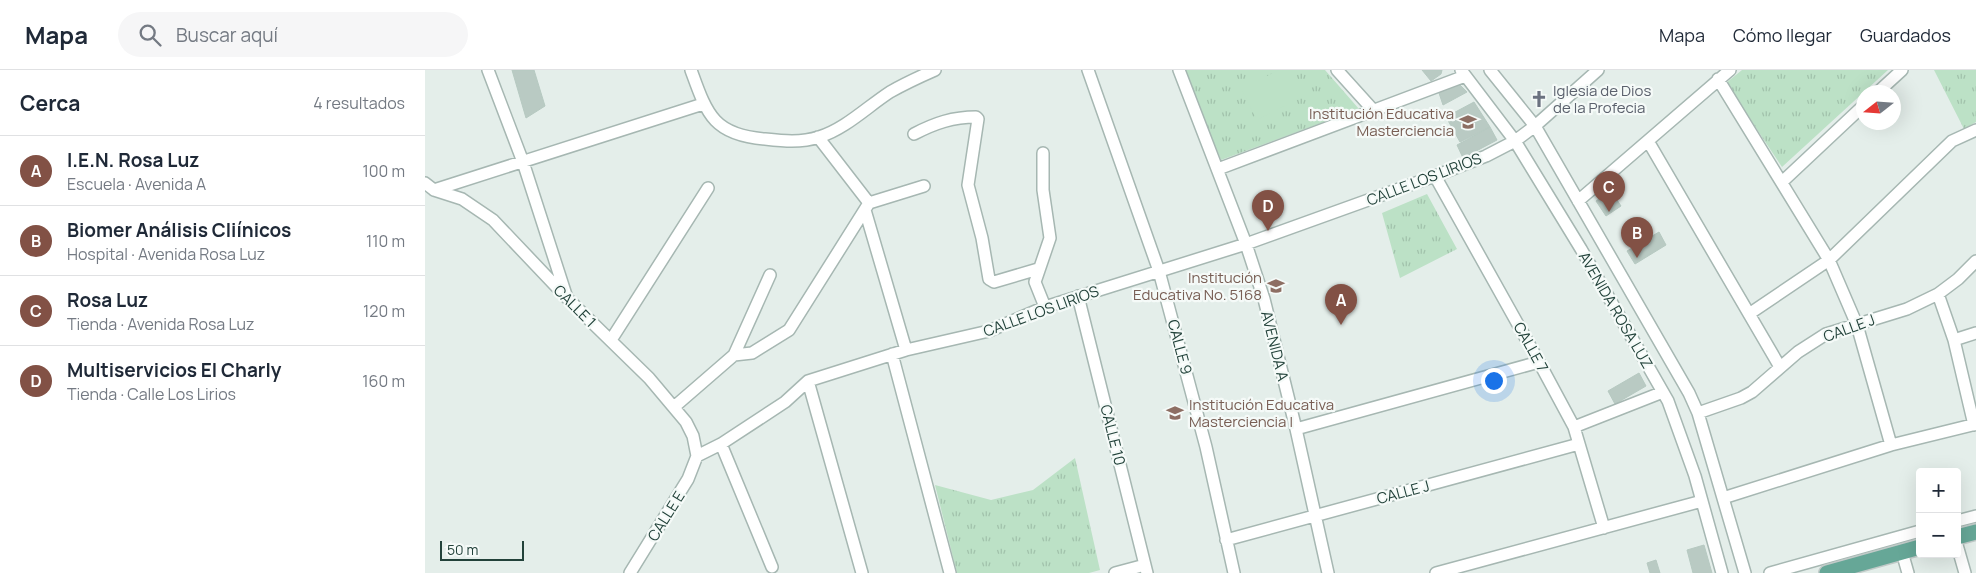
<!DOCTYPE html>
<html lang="es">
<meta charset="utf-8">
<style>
body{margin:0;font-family:Manrope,sans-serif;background:#f6f6f7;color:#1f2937}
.controls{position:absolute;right:15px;bottom:15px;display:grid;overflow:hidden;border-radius:5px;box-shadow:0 5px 20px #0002}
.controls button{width:45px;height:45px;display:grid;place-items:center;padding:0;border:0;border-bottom:1px solid #e0e1e3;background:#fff;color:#1f2937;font:25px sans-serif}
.compass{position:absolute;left:1431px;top:15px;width:45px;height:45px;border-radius:50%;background:#fff;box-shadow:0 5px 20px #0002;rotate:253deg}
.scale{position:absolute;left:15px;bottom:12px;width:84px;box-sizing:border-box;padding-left:5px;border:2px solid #22423a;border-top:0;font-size:14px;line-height:18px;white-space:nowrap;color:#22423a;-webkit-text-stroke:4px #f5faf8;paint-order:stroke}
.you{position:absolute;left:1068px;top:310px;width:18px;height:18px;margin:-12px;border:4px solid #fff;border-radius:50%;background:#1a73e8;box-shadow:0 0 0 8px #1a73e833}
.badge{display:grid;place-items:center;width:32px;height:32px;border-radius:50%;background:#825145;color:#fff;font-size:16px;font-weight:700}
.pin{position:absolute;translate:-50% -41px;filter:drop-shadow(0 1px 2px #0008)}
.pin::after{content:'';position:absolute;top:26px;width:18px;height:15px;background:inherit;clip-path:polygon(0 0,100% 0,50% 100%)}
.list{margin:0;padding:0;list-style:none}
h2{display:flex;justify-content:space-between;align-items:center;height:65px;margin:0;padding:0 20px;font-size:21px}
h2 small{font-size:16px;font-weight:400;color:#747a83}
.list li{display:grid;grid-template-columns:32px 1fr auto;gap:15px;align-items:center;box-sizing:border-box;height:70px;padding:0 20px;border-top:1px solid #e0e1e3}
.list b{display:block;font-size:19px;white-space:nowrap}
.list p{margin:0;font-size:16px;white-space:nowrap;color:#747a83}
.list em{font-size:16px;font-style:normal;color:#747a83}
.icon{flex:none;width:28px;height:28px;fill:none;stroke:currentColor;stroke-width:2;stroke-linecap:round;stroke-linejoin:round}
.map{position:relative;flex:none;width:1551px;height:503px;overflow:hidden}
header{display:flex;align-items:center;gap:30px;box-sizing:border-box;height:70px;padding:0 25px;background:#fff;border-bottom:1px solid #e0e1e3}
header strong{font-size:24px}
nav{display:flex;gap:28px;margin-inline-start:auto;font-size:18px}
.search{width:350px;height:45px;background:#f6f6f7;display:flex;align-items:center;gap:12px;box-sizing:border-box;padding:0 18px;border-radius:28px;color:#747a83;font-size:19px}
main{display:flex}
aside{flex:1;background:#fff}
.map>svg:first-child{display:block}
.park{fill:url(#park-tufts)}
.garden{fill:#bce1c6}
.building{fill:#b9cac3;stroke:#b6c9c1}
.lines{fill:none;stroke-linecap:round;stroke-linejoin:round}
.minor-casing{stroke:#a6b7b2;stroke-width:14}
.major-casing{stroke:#c1cac8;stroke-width:18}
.minor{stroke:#fff;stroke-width:11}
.major{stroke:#66a797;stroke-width:15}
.labels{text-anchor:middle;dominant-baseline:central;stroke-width:4.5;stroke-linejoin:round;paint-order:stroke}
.worship-label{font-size:15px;fill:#5b616d;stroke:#f5faf8;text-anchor:start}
.education-label{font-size:15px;fill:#785e54;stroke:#f5faf8;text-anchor:end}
.street-label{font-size:15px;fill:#22423a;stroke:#f5faf8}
</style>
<header>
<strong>Mapa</strong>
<div class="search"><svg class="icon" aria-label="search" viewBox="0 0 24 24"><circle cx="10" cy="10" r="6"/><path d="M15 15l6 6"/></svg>Buscar aquí</div>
<nav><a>Mapa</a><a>Cómo llegar</a><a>Guardados</a></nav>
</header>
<main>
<aside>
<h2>Cerca<small>4 resultados</small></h2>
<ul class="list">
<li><span class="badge">A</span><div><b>I.E.N. Rosa Luz</b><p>Escuela · Avenida A</p></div><em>100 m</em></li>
<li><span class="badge">B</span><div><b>Biomer Análisis Cliínicos</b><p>Hospital · Avenida Rosa Luz</p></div><em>110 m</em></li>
<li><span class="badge">C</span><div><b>Rosa Luz</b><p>Tienda · Avenida Rosa Luz</p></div><em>120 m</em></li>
<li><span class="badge">D</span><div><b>Multiservicios El Charly</b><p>Tienda · Calle Los Lirios</p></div><em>160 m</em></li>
</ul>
</aside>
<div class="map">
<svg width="1551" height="503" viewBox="0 0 1551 503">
<defs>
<pattern id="park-tufts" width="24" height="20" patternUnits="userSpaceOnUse" patternTransform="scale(1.25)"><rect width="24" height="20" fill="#bce1c6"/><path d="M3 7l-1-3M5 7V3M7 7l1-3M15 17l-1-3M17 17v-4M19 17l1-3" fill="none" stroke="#a1c2ab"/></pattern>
</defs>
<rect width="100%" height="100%" fill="#e4eeea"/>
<path class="park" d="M759,0H900L934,39L796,90Z
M1317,0H1463L1357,97L1301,13Z
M1509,0H1551V52L1539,59Z
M1002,124L1032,179L975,208L957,143Z
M650,388L675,500L664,503H532L510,415L566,430L608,420Z"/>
<path class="garden" d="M854,0H861L875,28L832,50L816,19Z"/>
<path class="building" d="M87,0H109L120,36L101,48Z
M997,0H1017L1016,4L1006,11Z
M1035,15L1042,22L1018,35L1014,23L1026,17Z
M1049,32L1065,57L1035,72L1021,47Z
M1065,57L1072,70L1038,88L1032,75Z
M1186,121L1196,136L1181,146L1171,131Z
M1234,162L1241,175L1210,194L1202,181Z
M1214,303L1221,316L1190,334L1183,321Z
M1279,475L1287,503H1268L1262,480Z
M1231,490L1235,503H1225L1222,493Z"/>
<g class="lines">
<g class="minor-casing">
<path id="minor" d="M63,0L98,92L141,225
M266,0C282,44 288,65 340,69C358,71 376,73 394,67C420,59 442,37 465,22C479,14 494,7 510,0
M663,0L734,201L781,377L809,503
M754,0L821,174L839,229L871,359L903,503
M912,0L949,41
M1036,0L1090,71L1156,179L1243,331L1270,406L1297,503
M1065,0L1110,56L1264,323L1273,343L1320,503
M1293,9L1404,190L1432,255L1466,375
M1453,22L1477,0
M489,64C510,53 528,47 551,47L553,49L543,115L557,168L564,209L569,212L613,199
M1223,71L1355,297
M618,83V120L625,168L610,212L620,237
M793,99L1040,6
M1010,106L1114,292L1149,357L1179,458
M1357,112L1438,36
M0,113L9,120L37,129L68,150L143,229L224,308L261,352L268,366L272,386L263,409L205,503
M9,120L278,34
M1153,131L1305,0
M444,133L499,116
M440,140L481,280
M1513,224L1529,270L1549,355
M653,226L722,503
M1324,244L1404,190L1527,71L1551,60
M186,270L283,118
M1529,270L1551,263
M467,284L525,503
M309,285L327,283L364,260L444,133L393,67
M383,311L437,503
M249,337L309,285L345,205
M1273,343L1316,328L1327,322L1373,282L1401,264L1482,239L1513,224L1533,209L1551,191
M1149,357L1238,322
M871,359L1114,292
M296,374L347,497
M272,386L296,374L360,332L383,311L481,280L564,261L620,237L821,174L1010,106L1061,86L1090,71L1110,56L1173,0
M1298,428L1466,375L1551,354
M1532,451L1551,446
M801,470L1154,374
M1532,475L1540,503
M1477,482L1483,503
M690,503L720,495
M1011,503L1277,431
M1345,503L1495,461"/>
</g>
<g class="major-casing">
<path id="major" d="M1532,467L1551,462
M1402,503L1495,477"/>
</g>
<use href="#minor" class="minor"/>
<use href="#major" class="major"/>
</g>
<defs>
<g id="church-bare" transform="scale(1.35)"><path d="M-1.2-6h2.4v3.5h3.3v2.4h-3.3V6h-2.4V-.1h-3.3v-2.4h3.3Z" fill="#6b7280" stroke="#f5faf8" stroke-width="2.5" paint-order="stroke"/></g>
<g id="school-bare" transform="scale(1.35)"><path d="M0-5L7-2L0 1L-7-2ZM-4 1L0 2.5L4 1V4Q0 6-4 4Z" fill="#8d6e63" stroke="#f5faf8" stroke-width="2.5" paint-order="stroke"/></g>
</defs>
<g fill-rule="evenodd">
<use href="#church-bare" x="1114" y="29"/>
<use href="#school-bare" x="1043" y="52"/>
<use href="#school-bare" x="851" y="216"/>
<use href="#school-bare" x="750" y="343"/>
</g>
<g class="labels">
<g class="worship-label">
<text x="1128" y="20">Iglesia de Dios<tspan x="1128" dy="17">de la Profecia</tspan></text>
</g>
<g class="education-label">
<text x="1029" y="43">Institución Educativa<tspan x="1029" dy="17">Masterciencia</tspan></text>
<text x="837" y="207">Institución<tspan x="837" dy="17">Educativa No. 5168</tspan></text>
<text x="764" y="334" text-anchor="start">Institución Educativa<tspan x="764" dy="17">Masterciencia I</tspan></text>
</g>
<g class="street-label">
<text transform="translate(999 109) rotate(-21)">CALLE LOS LIRIOS</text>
<text transform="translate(150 236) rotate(45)">CALLE 1</text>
<text transform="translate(1191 240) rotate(60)">AVENIDA ROSA LUZ</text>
<text transform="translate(616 241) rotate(-20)">CALLE LOS LIRIOS</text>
<text transform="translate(1424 258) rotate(-20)">CALLE J</text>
<text transform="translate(850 276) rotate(76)">AVENIDA A</text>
<text transform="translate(755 277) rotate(75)">CALLE 9</text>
<text transform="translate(1106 277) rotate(61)">CALLE 7</text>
<text transform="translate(688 365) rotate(76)">CALLE 10</text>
<text transform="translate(978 422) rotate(-15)">CALLE J</text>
<text transform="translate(241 446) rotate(-58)">CALLE E</text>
</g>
</g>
</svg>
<div class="controls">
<button>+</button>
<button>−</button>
</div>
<svg class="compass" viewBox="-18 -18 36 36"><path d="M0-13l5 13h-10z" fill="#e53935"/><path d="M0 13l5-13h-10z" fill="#747a83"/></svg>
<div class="scale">50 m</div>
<div class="you"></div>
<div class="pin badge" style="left:916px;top:255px">A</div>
<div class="pin badge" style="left:1212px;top:188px">B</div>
<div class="pin badge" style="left:1184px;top:142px">C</div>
<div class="pin badge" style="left:843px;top:161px">D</div>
</div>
</main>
